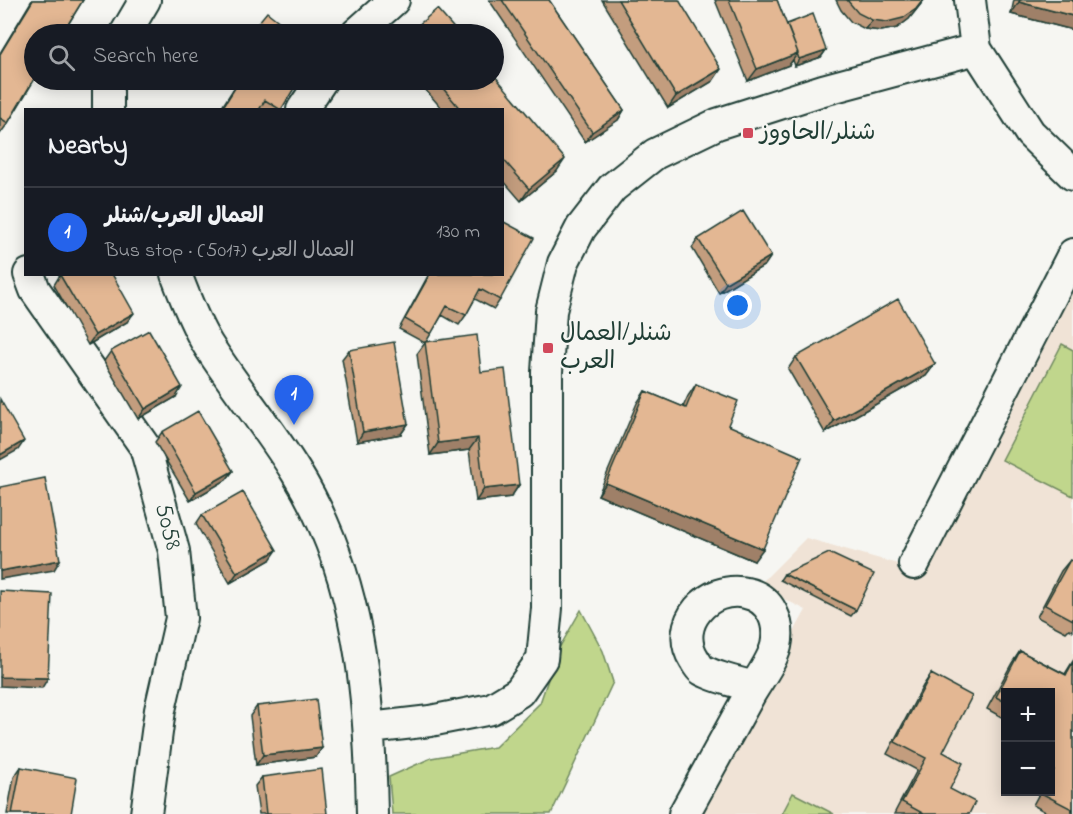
<!DOCTYPE html>
<meta charset="utf-8">
<style>
body{margin:0;font-family:"Indie Flower","Playpen Sans Arabic",sans-serif;background:#242831;color:#f1f3f6}
.controls{position:absolute;right:18px;bottom:18px;display:grid;overflow:hidden;border-radius:0px;box-shadow:0 3px 15px #0003}
.controls button{width:54px;height:54px;display:grid;place-items:center;padding:0;border:0;border-bottom:2px solid #363941;background:#171b24;color:#f1f3f6;font:30px sans-serif}
.you{position:absolute;left:738px;top:306px;width:21px;height:21px;margin:-15px;border:4px solid #fff;border-radius:50%;background:#1a73e8;box-shadow:0 0 0 9px #1a73e833}
.badge{display:grid;place-items:center;width:39px;height:39px;border-radius:50%;background:#2563eb;color:#fff;font-size:20px;font-weight:700}
.pin{position:absolute;translate:-50% -50px;filter:drop-shadow(0 2px 3px #0008)}
.pin::after{content:'';position:absolute;top:32px;width:21px;height:18px;background:inherit;clip-path:polygon(0 0,100% 0,50% 100%)}
.list{margin:0;padding:0;list-style:none}
h2{display:flex;justify-content:space-between;align-items:center;height:78px;margin:0;padding:0 24px;font-size:26px}
h2 small{font-size:20px;font-weight:400;color:#9ea1a6}
.list li{display:grid;grid-template-columns:39px 1fr auto;gap:18px;align-items:center;box-sizing:border-box;height:90px;padding:0 24px;border-top:2px solid #363941}
.list b{display:block;font-size:22px;white-space:nowrap}
.list p{margin:0;font-size:20px;white-space:nowrap;color:#9ea1a6}
.list em{font-size:20px;font-style:normal;color:#9ea1a6}
.icon{flex:none;width:33px;height:33px;fill:none;stroke:currentColor;stroke-width:2;stroke-linecap:round;stroke-linejoin:round}
.map{position:relative;flex:none;width:1073px;height:814px;overflow:hidden}
.search{position:absolute;background:#171b24;box-shadow:0 3px 15px #0003;left:24px;top:24px;width:480px;height:66px;display:flex;align-items:center;gap:15px;box-sizing:border-box;padding:0 21px;border-radius:33px;color:#9ea1a6;font-size:22px}
.panel{position:absolute;background:#171b24;box-shadow:0 3px 15px #0003;left:24px;top:108px;width:480px;height:168px;border-radius:0px}
.map>svg:first-child{display:block}
.built{fill:#f0e3d6;fill-rule:evenodd}
.green{fill:#c0d68c;stroke:#708a60;stroke-width:1.5}
.lines{fill:none;stroke-linecap:round;stroke-linejoin:round}
.minor-casing{stroke:#1f3d34;stroke-width:34}
.minor{stroke:#f6f6f2;stroke-width:30}
.wall{fill:#c39d7e;stroke:#1f3d34;stroke-width:1.5}
.shaded-wall{fill:#9f8067;stroke:#1f3d34;stroke-width:1.5}
.building{fill:#e3b793;stroke:#1f3d34;stroke-width:1.5}
.poi-dot{fill:#d1495b;stroke:#f6f6f2;stroke-width:2}
.labels{text-anchor:middle;dominant-baseline:central;stroke-width:4.5;stroke-linejoin:round;paint-order:stroke}
.poi-label{font-size:24px;fill:#1f3d34;stroke:#f6f6f2;text-anchor:start}
.street-label{font-size:24px;fill:#1f3d34;stroke:#f6f6f2}
</style>
<div class="map">
<svg width="1073" height="814" viewBox="0 0 1073 814">
<rect width="100%" height="100%" fill="#f6f6f2"/>
<filter id="ink" filterUnits="userSpaceOnUse"><feTurbulence type="fractalNoise" baseFrequency=".0167" numOctaves="2"/><feDisplacementMap in="SourceGraphic" scale="12" xChannelSelector="R" yChannelSelector="G"/><feConvolveMatrix kernelMatrix="1 2 1 2 8 2 1 2 1" color-interpolation-filters="sRGB"/></filter>
<g filter="url(#ink)">
<path class="built" d="M1073,288V814H693L806,610L758,586L806,538L919,570ZM1006,692H1050V792H1006Z"/>
<path class="green" d="M1062,344L1073,350V496L1002,460Z
M581,610L603,651L613,682L551,814H392L389,777L431,758L495,747L540,703L558,650Z
M793,793L834,814H782Z"/>
<g class="lines">
<g class="minor-casing">
<path id="minor" d="M970,0L976,49L1030,133L1073,175
M125,34L145,0
M356,34L394,0
M108,80V110
M302,110L322,80
M29,274L35,290L145,447L174,551L181,618L160,710L146,814
M176,274C185,298 195,324 208,345C236,389 269,428 296,472C360,575 370,696 372,814
M914,564L1073,254
M370,728L430,721L491,709L519,692L542,659L547,608V372L551,311L563,263L581,228L612,188L655,154L717,124L823,90L976,49
M684,814C706,774 728,734 750,694C758,680 772,662 776,646C781,623 771,598 746,593C709,584 672,624 694,659C696,662 698,667 702,670C716,678 738,682 753,687"/>
</g>
<use href="#minor" class="minor"/>
</g>
<path class="wall" d="M32,0H83L8,123L0,134V53Z
M489,0H549L624,110L618,120L585,142Z
M602,0H679L713,81L668,108Z
M715,0H777L786,24L826,50L821,57L795,66L793,60L789,65L748,81Z
M836,0H924L909,19L897,28L881,31L865,29L851,22L841,10Z
M1014,0H1073V30L1011,14Z
M239,80H290L281,110H220Z
M417,80H494L557,171L521,201L502,179V110H443Z
M698,239L771,256L765,265L719,293L692,248Z
M429,274H502L500,300L494,309L475,299L466,315L459,325L442,315L426,342L481,372L519,485L511,497L476,501L469,450L430,455L417,354L425,343L399,329Z
M60,275L127,322L88,345L54,285Z
M349,350L408,424L401,434L357,442L342,359Z
M111,351L176,397L138,419L104,361Z
M796,357L935,364L926,376L825,433L788,369Z
M696,384L728,425L754,561L598,495L637,403L645,391L683,407L688,396Z
M162,432L233,471L226,480L190,501L155,442Z
M202,515L270,560L230,583L196,524Z
M1070,560L1073,561V631L1069,629L1066,632L1037,617L1061,571Z
M784,574L856,610L851,616L780,580Z
M1020,651L1065,674L1073,661V814H1049L1033,805L1040,792H1050V693H1005V719L987,709L1012,663Z
M931,674L943,752L950,789L969,814H894L917,770L887,754L923,686Z
M257,706L316,757L256,765L250,716Z
M21,767L71,814H7L14,777Z
M262,777L327,814H259L255,786Z"/>
<path class="shaded-wall" d="M924,0L909,19L897,28L881,31L865,29L872,20Z
M1019,2L1073,16V30L1011,14Z
M826,50L821,57L795,66L799,59Z
M798,53L789,65L748,81L757,69Z
M721,69L713,81L668,108L676,96Z
M624,110L618,120L585,142L592,132Z
M565,159L557,171L521,201L529,189Z
M771,256L765,265L719,293L726,283Z
M134,313L127,322L88,345L95,335Z
M935,364L926,376L825,433L834,421Z
M182,387L176,397L138,419L145,409Z
M408,424L401,434L357,442L363,432Z
M478,438L469,450L430,455L438,443Z
M24,441L18,450L0,460V455Z
M233,471L226,480L190,501L196,492Z
M606,483L763,549L754,561L598,495Z
M519,485L511,497L476,501L484,489Z
M277,550L270,560L230,583L237,573Z
M60,560L54,570L0,579V571Z
M0,677L48,678L42,688L0,686Z
M322,748L316,757L256,765L263,755Z"/>
<path class="building" d="M33,0H83L62,34H34V79L8,123L0,118V54Z
M502,0H549L624,110L592,132Z
M618,0H679L721,69L676,96Z
M729,0H777L798,53L757,69Z
M847,0H923L916,9L903,18L887,22L872,20L858,13Z
M1020,0H1073V16L1019,2Z
M437,9L459,34H408Z
M267,12L295,34H249Z
M813,14L826,50L799,59L797,53H798L787,24Z
M494,75L565,159L529,189L502,158V110H461L436,80H494Z
M240,80H288L296,85L281,110L265,100L259,110H221Z
M743,211L771,256L726,283L698,239Z
M502,221L534,238L500,300L480,289L466,315L447,306L431,334L405,319L430,274H502Z
M61,274H112L134,313L95,335L60,275Z
M898,299L935,364L834,421L796,357Z
M149,330L182,387L145,409L111,351Z
M477,335L481,372L505,369L519,485L484,489L478,438L438,443L425,342Z
M394,342L408,424L363,432L349,350Z
M696,384L738,401L728,425L802,457L763,549L606,483L645,391L686,408Z
M0,399L24,441L0,455Z
M198,411L233,471L196,492L162,432Z
M45,478L60,560L0,571V487Z
M243,492L277,550L237,573L202,515Z
M829,553L874,574L856,610L784,574Z
M1070,560L1073,561V620L1045,605Z
M0,591L52,594L48,678L0,677Z
M1020,651L1066,675L1073,662V814H1070L1072,809L1041,793L1042,792H1050V776L1054,770L1050,768V693H1005V702L996,697Z
M931,674L972,696L943,752L963,763L950,789L975,802L969,814H924L902,802L926,758L895,742Z
M316,699L322,748L263,755L257,706Z
M21,767L77,778L71,814H12Z
M322,769L327,814H266L262,777Z"/>
</g>
<g class="poi-dot">
<rect x="742" y="127" width="12" height="12" rx="3"/>
<rect x="542" y="342" width="12" height="12" rx="3"/>
</g>
<g class="labels">
<g class="poi-label">
<text x="760" y="133">شنلر/الحاووز</text>
<text x="560" y="334">شنلر/العمال<tspan x="560" dy="28">العرب</tspan></text>
</g>
<g class="street-label">
<text transform="translate(167 527) rotate(76)">5058</text>
</g>
</g>
</svg>
<div class="controls">
<button>+</button>
<button>−</button>
</div>
<div class="you"></div>
<div class="pin badge" style="left:294px;top:425px">1</div>
<div class="search"><svg class="icon" aria-label="search" viewBox="0 0 24 24"><circle cx="10" cy="10" r="6"/><path d="M15 15l6 6"/></svg>Search here</div>
<section class="panel">
<h2>Nearby<small></small></h2>
<ul class="list">
<li><span class="badge">1</span><div><b>العمال العرب/شنلر</b><p>Bus stop · العمال العرب (5017)</p></div><em>130 m</em></li>
</ul>
</section>
</div>
